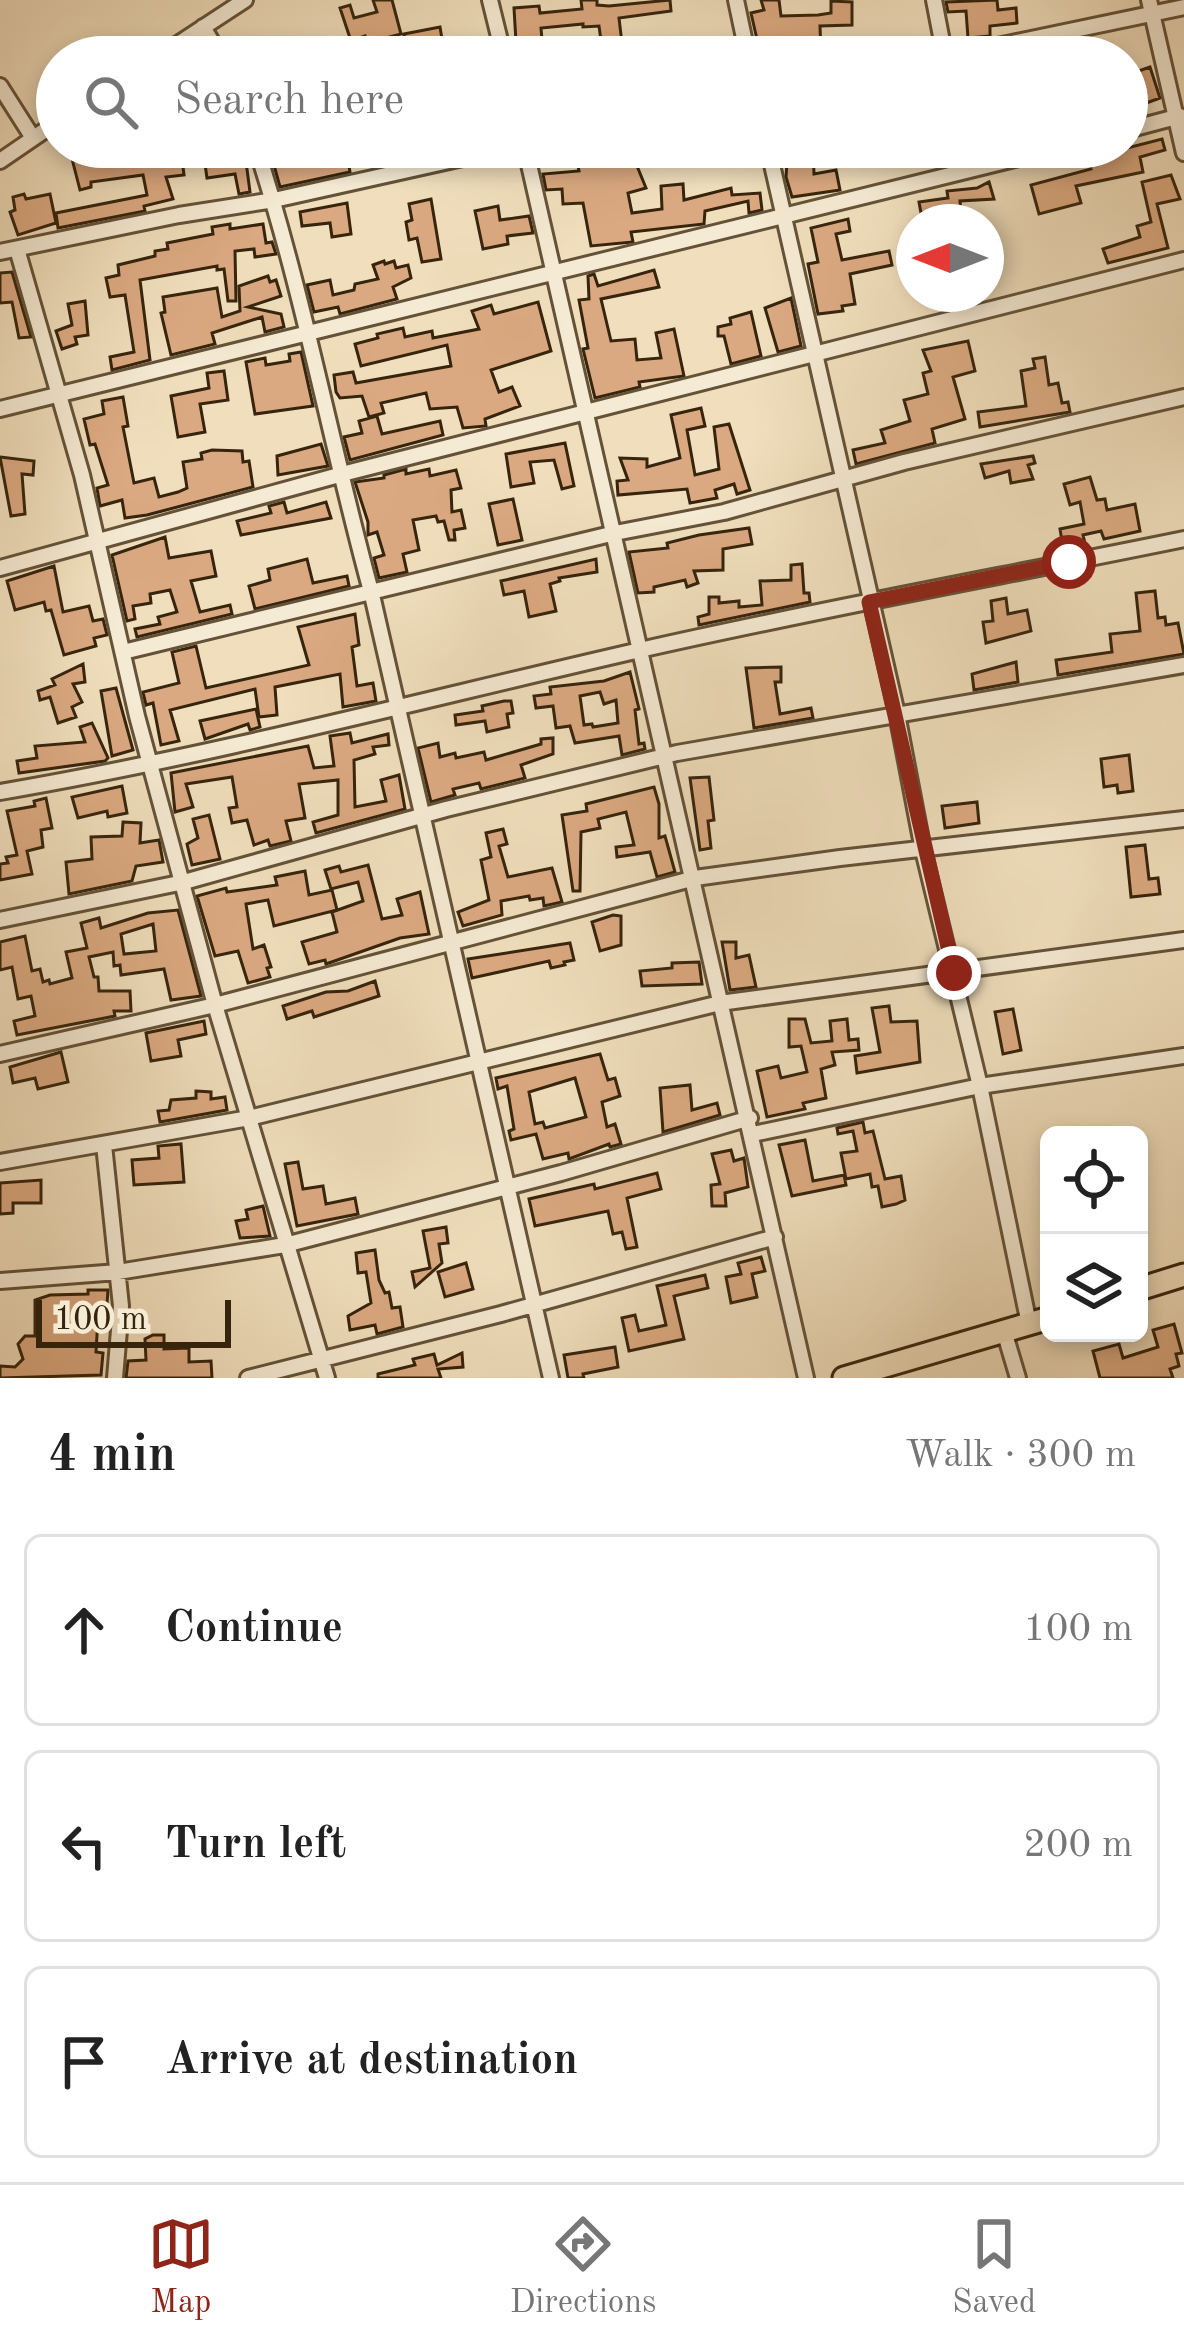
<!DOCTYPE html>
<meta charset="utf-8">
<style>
body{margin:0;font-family:"Old Standard TT",serif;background:#f6f6f6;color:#222}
.controls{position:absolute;right:36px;bottom:36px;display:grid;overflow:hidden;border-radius:18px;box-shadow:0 6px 18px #0003}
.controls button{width:108px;height:108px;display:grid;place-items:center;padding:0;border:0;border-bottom:3px solid #e0e0e0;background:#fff;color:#222;font:60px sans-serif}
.compass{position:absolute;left:896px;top:204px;width:108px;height:108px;border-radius:50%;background:#fff;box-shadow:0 6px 18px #0003;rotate:270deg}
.scale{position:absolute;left:36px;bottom:30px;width:195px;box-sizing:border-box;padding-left:12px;border:6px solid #36240c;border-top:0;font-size:33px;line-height:42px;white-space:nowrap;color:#36240c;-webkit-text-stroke:9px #f5ead3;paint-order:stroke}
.stop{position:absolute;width:36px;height:36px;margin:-27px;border:9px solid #8f2418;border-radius:50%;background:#fff}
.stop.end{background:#8f2418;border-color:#fff;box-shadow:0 3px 12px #0008}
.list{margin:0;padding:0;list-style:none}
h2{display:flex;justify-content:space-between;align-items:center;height:156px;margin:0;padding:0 48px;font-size:51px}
h2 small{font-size:39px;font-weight:400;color:#767676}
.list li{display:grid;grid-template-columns:78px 1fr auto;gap:36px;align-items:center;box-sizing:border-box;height:192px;margin:0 24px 24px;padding:0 24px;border:3px solid #e0e0e0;border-radius:18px}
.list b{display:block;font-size:45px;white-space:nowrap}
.list em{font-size:39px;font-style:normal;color:#767676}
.icon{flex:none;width:66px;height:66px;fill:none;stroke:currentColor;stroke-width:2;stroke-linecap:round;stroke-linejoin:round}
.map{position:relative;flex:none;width:1184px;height:1378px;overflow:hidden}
.search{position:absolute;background:#fff;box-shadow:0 6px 18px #0003;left:36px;right:36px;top:36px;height:132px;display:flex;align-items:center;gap:30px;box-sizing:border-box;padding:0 42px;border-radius:66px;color:#767676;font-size:45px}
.sheet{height:804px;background:#fff}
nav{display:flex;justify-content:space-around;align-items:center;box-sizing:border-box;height:168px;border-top:3px solid #e0e0e0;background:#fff;font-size:33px;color:#767676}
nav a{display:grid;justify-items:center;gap:6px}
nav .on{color:#8f2418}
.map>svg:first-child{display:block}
.building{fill:#dba981;stroke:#36240c;stroke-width:3;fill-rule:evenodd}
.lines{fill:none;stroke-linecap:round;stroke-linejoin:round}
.street-casing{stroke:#645238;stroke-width:20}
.primary-casing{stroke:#36240c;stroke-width:27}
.street{stroke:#f5ead3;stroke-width:14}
.primary{stroke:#f0debc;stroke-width:21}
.route{stroke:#8f2418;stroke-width:15}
</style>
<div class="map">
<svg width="1184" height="1378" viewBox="0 0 1184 1378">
<rect width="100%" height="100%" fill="#f0debc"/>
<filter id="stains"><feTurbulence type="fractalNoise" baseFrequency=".00167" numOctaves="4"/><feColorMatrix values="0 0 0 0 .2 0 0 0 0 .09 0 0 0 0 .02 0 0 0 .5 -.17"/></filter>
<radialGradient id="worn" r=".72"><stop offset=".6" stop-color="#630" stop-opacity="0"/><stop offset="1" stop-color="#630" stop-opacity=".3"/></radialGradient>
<path class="building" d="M373,0H392L401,34L367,43L365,36L351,41L340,8L350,5L354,18L377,12Z
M581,0H597V5L609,6L670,0L671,11L619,18L623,52L603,55L599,26L583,27V24L541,28L542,40L516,42L514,8L539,6L540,13L582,9Z
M761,0H779L781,16L818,15L831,13V1L852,2V25L820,26L821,53L761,57L751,13L764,10Z
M997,0L998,10L1016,8L1017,23L990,26V36L968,38L966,11L948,12L946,2Z
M440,27L445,57H431L430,51L407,55L404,34Z
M1150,67L1160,98L1127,110V75Z
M1162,139L1165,150L1140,157L1143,172L1076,186L1081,203L1039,214L1031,185L1091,169L1088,158Z
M80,147H176L177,152L218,147L219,160L245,154L250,192L239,194L235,174L207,178L205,164L183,167L184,175L166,177L173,199L144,206L145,211L58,228L56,213L147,195L143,175L91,182V187L80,190L70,151Z
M269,147H346L350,172L280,187Z
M598,147H662L664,161L637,166L646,188L628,193L632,213L662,209L661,186L683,184L684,200L731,188L732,195L760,193L762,210L749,213L748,201L705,211L704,224L631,232L633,242L591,246L583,203L563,204L562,189L546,190L543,174L579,171L576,155L599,150Z
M788,147L813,148L814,174L836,170L840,190L792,197L786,177Z
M1171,175L1180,199L1157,204L1168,248L1108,263L1103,249L1140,237L1137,226L1151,222L1142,182Z
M989,182L994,199L960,201L962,222H950L949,208L921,213L919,202L948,198L947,191L977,188Z
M24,194L26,199L50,194L56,223L18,235L10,212L15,210L13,197Z
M431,199L441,259L422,262L417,238L409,240L406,222L412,220L409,204Z
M347,203L351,234L332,237L330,223L302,226L300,212Z
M498,206L500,220L529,216L533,233L507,236L508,244L483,249L475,211Z
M848,219L850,231L836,234L842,260L889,251L892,265L850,274L855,304L842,306L843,311L818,314L808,264L818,262L811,228Z
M230,224V229L263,224L266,243L272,242L276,254L255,257L254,249L235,251L236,301H228L224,269L217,270V266L140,280L150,360L112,370L110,357L134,352L125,295L110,297L106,278L119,275L118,265L155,256V251L168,249L167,243L213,234L212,227Z
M384,261L385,264L394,261L396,268L408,265L411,278L393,287L397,299L340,314L338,307L314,312L307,285L330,280L333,295L354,290L355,284L378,279L373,265Z
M654,270L659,287L601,299L611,341L635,339L637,360L661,358L656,333L674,329L684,376L639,382L640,387L595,398L583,349L588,348L579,300L589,299L588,276L594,274L598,286Z
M12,272L31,337L19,338L12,302L0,303V273Z
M268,276L270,282L276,280L281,296L248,307L281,314L284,327L265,332L262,317L212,333L215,344L171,355L161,313L165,312L163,297L217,288L222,317L240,311L239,286Z
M791,298L801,346L778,352L765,308Z
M85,301L88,335L75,337L77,344L62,349L56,331L72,325L68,304Z
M538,302L551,351L491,370L499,392L512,387L520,406L485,419L486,426L463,428L457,407L430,409L426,393L381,403L384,413L369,417L362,396L340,398L336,392L334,375L353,372L356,383L451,366L447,345L361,366L355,344L378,338L377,334L403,328L405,337L432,331L433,338L479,329L472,311L491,305L494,314Z
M751,312L761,356L731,364L724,336H718V327L731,324L730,318Z
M968,341L975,371L953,377L965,419L932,429L935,443L856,464L853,450L885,443L881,430L910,421L904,400L928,394L923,373L931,371L923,350Z
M301,352L313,406L255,414L246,362L265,358L266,365L290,361L289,354Z
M1045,357L1049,385L1058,383L1062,403L1068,402L1070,412L980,427L978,412L1026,406L1021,371L1035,368L1033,359Z
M224,371L228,400L200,404L205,432L178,437L171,396L209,388L207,373Z
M123,397L128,426L123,427L134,483L154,478L159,497L178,492L187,488L183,462L202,459L201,453L212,450L242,451L243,462L249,461L253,487L147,515L125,518L122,500L100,506L97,488L108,485L95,444L90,445L84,419L104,414L102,401Z
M701,408L705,426L687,430L695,475L719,469L714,427L729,424L750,490L737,494L734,484L715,490L717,498L690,503L687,489L618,495L617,481L628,480L620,458L647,459V467L680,458L671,415Z
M377,416L382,434L440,421L443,435L350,460L344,437L362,433L359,421Z
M565,443L574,486L562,489L554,460L530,462L534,483L511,487L506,454Z
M321,444L328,466L278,475L277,456Z
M1033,456L1035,463L1028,465L1033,479L1011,483L1009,471L985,478L981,464Z
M0,457L34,461L33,475L22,474L25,514L11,516Z
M406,469V474L429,469L430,476L456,470L461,488L451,490L452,512L461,510L465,528L454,530L455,540H449L444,521L438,522L436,516L413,520L419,550L403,554L407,572L379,578L374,558L384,555L377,532L368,535V522L355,482L384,478V475Z
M1090,477L1097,500L1105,499L1107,510L1135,504L1140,531L1104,539L1101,531L1083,535L1085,543L1063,547L1060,529L1084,524L1080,502L1070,505L1064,484Z
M513,499L522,540L498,545L489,504Z
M284,502L287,513L326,502L331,518L241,535L237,521L271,513L269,506Z
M749,528L752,544L723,549V570L694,571L698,583L687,587L685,580L654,587V592L638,593L629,552L668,548L667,543L699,535Z
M165,537L169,558L211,551L216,576L191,581L200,612L230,605L232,614L137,637L135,629L160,624L158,617L177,612L170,590L150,594L151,603L133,606L135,619L127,621L112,555Z
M307,559L313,583L347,576L349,586L255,609L249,586L270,580L268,569Z
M596,559L597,572L559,578L560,581L550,584L556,611L529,617L524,591L504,595L501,581Z
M802,564L804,593H809L810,602L699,625L698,617L709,614V597H719V603L739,601V607L762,605L760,581L791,580V565Z
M54,566L63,612L89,606L93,621L103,619L107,635L94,638L96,646L64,655L51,610L46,611L44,602L15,610L7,581Z
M1155,591L1158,618L1165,617L1166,625L1178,623L1184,654L1058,675L1056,660L1112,652L1110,634L1140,631L1136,593Z
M1006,598L1008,614L1027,610L1031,631L986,643L983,622L993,621L991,601Z
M355,614L359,645L352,647L357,686L373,683L376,701L343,707L340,674L275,687L277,715L259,717L255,689L170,710L179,741L161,745L153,703L146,705L143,692L179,683L172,652L196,646L206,688L309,665L298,627Z
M1016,662L1018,682L974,690L972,674Z
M83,664L85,682L73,684L82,702L72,707L76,717L58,723L50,697L40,700L38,691L55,685L52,679Z
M781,667V682H775L780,714L811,708L813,718L754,728L746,668Z
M630,672L639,709L635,710L639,744L644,743L645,749L622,755L619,736L575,743L570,726L556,728L553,706L536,708L534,696L551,694L550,687L604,681ZM600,692L604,704L616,700L618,723L593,727L592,724L584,725L580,696Z
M116,688L133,750L112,756L101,691Z
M504,701H511L513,713L507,714L509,727L487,732L485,721L456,725L455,715L483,711L482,706Z
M256,709L260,727L250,730L248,724L205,739L200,721Z
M92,723L108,758L105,761L19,773L17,761L37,758L35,746L85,742L80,727Z
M350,733L352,743L388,734L389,745L373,747L375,754L354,760L355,807L386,801L381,780L399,775L405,809L316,833L313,822L338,815V780L299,784L305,818L286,821L291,841L270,846L268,840L254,845L247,820L232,823L229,808L237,807L232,777L186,784L193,807L175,812L171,773L308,746L314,768L334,766L330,736Z
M553,738V754L521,765L525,778L481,789L479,783L453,789L455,795L431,802L418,748L438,743L440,757L455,753L456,758L484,752L486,760L541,744V739Z
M1129,755L1133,791L1118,793L1117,785L1104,787L1101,759Z
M709,777L714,820L708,821L711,848L700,850L690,778Z
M122,786L127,813L108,817L107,811L78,818L72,797Z
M654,787L659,804V838L665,836L675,872L657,877L650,852L617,857L616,847L634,845L626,812L598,819L600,828L581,832L580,891H573L562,815L587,811L586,804Z
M46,798L52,828L41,830L43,847L27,851L32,874L0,880V864L8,863L6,857L17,855L7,811L35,806L34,801Z
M977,802L979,823L945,828L942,806Z
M209,815L220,859L192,865L187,844L198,838L193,819Z
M123,822L141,823L140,843L159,840L163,862L136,866L132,881L69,894L66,862L92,859L91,837L122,836Z
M503,829L507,844L499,846L508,877L552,868L562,902L544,906L543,898L530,900L529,896L501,901L502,915L463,926L458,912L489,900L481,860L491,857L486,833Z
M1145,845L1149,879L1158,878L1160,894L1131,897L1126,847Z
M368,865L382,919L402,915L397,899L420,892L429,934L400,938L326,964L325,960L309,964L302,942L337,932L332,912L363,901L358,882L331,889L325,870L339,866L341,872Z
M305,871L309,895L332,890L337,910L274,926L268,900L246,904L253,949L264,945L271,967L267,968L270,977L248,983L238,951L215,956L197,896L226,888L227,892L277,885L275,877Z
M178,910L201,996L171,1000L164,969L121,975L120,965L114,966L113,952L89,957L94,977H98L99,991H130L131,1011H114L115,1016L17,1035L14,1021L35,1016L31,996L18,999L12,967L0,970V942L25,936L32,971L40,969L43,982L49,980L50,984L72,978L66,952L87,948L81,923L99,918L101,928L148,913ZM153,924L156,951L124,954L121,934Z
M613,915L621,916V945L600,951L592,922Z
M722,942H736V958L749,955L756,987L730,990Z
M570,943L574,960L564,962L565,965L551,968L549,961L472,978L468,959Z
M699,962L702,984L642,986L640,971L672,968V963Z
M375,981L379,996L314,1017L312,1011L287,1019L283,1006L326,992L348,991Z
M889,1006L891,1022L917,1021L920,1062L857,1073L855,1056L880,1052L872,1008Z
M1013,1009L1021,1050L1003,1054L995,1012Z
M789,1019H805L811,1043L832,1041L830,1021L847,1019L849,1040L858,1039L859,1050L832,1052L835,1065L821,1069L826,1098L803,1103L805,1109L767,1117L757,1071L778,1066L781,1078L807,1072L801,1046L789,1047Z
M204,1021L206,1034L178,1040L181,1056L151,1061L146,1033Z
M61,1052L68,1082L38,1089L35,1078L13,1083L10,1067Z
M600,1054L608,1080L615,1078L620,1096L602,1102L607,1127L615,1124L621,1144L610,1147L609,1144L569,1159L568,1153L543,1159L536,1134L511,1140L509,1131L514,1129L507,1086L498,1089L496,1078ZM575,1078L586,1117L545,1128L543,1122L535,1124L529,1092Z
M690,1085L692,1110L717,1103L720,1115L663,1132L660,1088Z
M196,1091L211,1092V1099L225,1097L227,1110L160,1122L158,1111L169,1110L171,1100L196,1098Z
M863,1122L865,1133L873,1131L885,1179L901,1176L905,1200L896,1204L882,1207L878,1186L872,1187L870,1174L846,1179L841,1153L857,1151L853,1131L838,1134L837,1128Z
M805,1140L813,1181L844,1175L846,1185L792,1196L779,1145Z
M181,1144L184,1182L134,1185L132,1160L159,1158L158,1146Z
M731,1150L734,1161L744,1158L748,1187L725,1193L726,1206H712L711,1185L720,1184L712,1154Z
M298,1162L303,1189L323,1186L326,1204L355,1198L358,1214L297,1226L285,1164Z
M657,1173L661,1189L627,1198L637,1247L626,1249L622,1232L613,1234L608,1211L535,1226L529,1199L594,1184L595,1189Z
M41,1180V1203H13V1213L0,1214V1183Z
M263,1206L270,1236L240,1238L236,1221L248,1219L246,1210Z
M446,1227L448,1243L439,1244L442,1263L415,1287L412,1272L430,1268L423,1231Z
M375,1250L379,1280L385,1293L389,1292L392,1308L400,1307L403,1327L377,1334L375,1325L350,1330L348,1316L371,1303L366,1272L358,1273L356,1253Z
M761,1257L765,1271L752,1274L757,1297L731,1303L726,1277L741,1274L738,1263Z
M466,1263L473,1289L445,1297L438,1272Z
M705,1275L708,1288L674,1296L684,1339L629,1351L622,1318L635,1315L639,1331L666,1325L657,1286Z
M88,1290H108L106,1318H98L96,1352L103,1353L101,1375L0,1378V1366L15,1367L23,1359L18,1344L25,1336H35V1300L50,1295L88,1294Z
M1174,1324L1182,1353L1176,1354L1179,1366L1170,1369L1173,1378H1100L1093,1351L1119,1344L1123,1358L1158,1347L1153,1330Z
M153,1335H164V1349L189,1348V1362L211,1361L212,1378H126L128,1361L146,1360L145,1339Z
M615,1347L618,1367L583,1374L584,1378H568L564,1355Z
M462,1353L463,1367L438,1369L441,1378H378V1374L415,1365L413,1359L434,1354L437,1365Z"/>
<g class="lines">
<g class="street-casing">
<path id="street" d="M490,0L504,57
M736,0L748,57
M934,0L945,57
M1149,0L1184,153
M203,27L221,57
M158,57L245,0
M945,57L1184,7
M0,86L33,138
M1127,130L1180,116
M256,147C304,294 331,446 372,595L551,1378
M525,147L806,1378
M768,147L897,714L923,850L980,1086L1029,1324
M0,161L57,122
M17,249L82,475L137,716L215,1005L327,1378
M0,252L179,215L274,200L512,147
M0,409L1063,147
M0,568L350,472L1184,260
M123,652L615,533L724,512L904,462L1184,397
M0,792C216,755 426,699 640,650C820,609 1003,576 1184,539
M0,920L184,882L446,809L677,753L1184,665
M0,1054L215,1005L695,878L840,858L1184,819
M753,1134L980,1086L1184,1056
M104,1145L121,1306L115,1378
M0,1162L249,1118L720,1003L1184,940
M0,1281L118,1272L285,1245L561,1173L750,1118
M1004,1331L1018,1378
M248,1378L501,1314L775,1237"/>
</g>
<g class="primary-casing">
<path id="primary" d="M1139,1289L1184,1275
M844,1378L1049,1318"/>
</g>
<use href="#street" class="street"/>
<use href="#primary" class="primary"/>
</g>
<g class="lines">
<path class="route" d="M954,973L869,602L1069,562"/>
</g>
<rect width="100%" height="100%" filter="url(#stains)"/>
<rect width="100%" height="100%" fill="url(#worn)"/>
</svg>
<div class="controls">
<button><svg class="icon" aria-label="locate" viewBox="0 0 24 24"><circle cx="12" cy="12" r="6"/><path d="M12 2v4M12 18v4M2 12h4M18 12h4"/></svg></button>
<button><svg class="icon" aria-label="layers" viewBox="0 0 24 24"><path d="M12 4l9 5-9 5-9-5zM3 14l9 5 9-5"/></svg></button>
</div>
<svg class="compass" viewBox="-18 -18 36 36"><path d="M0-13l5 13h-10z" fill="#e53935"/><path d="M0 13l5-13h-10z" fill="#767676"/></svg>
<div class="scale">100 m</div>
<div class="stop" style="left:1069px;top:562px"></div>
<div class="stop end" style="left:954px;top:973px"></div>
<div class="search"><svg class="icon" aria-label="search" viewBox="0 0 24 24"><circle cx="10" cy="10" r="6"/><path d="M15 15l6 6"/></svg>Search here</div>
</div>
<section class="sheet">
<h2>4 min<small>Walk · 300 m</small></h2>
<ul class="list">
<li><svg class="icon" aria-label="ahead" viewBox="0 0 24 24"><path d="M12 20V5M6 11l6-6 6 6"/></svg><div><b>Continue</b></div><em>100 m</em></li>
<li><svg class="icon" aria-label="left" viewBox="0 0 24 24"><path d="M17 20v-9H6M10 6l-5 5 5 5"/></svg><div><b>Turn left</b></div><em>200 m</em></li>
<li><svg class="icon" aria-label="arrive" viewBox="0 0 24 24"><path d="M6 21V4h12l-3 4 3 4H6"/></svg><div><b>Arrive at destination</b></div></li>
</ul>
</section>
<nav>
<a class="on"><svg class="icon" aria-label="map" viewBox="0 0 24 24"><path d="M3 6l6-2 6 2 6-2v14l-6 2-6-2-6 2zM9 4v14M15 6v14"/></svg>Map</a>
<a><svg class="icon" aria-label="directions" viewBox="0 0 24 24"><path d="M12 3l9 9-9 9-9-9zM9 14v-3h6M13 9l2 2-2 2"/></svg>Directions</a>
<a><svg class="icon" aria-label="saved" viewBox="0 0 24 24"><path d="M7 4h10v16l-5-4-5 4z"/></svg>Saved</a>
</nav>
